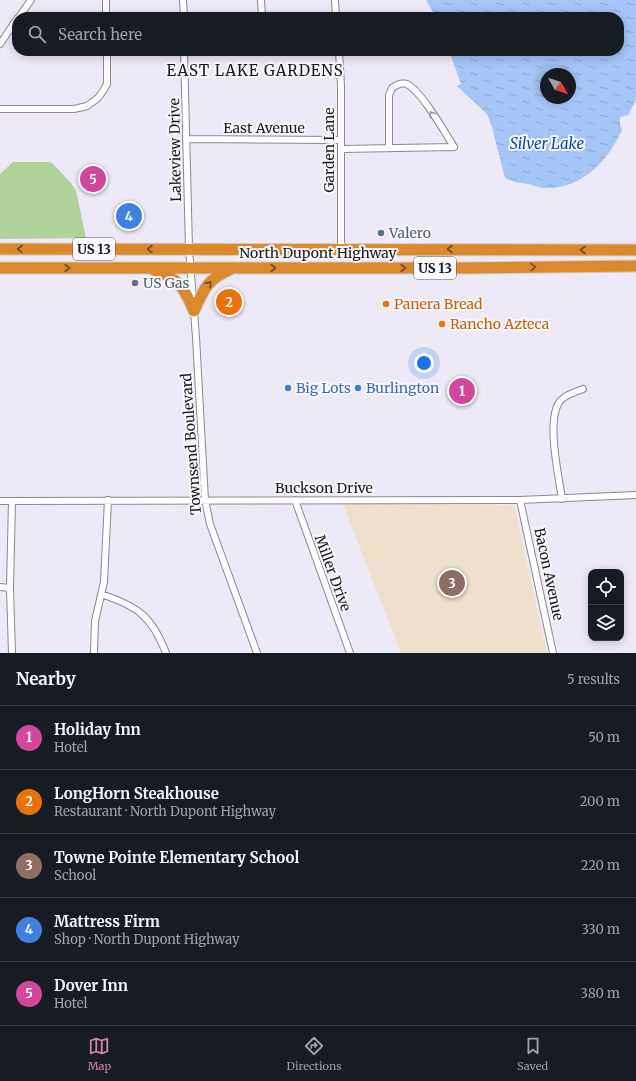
<!DOCTYPE html>
<meta charset="utf-8">
<style>
body{margin:0;font-family:Merriweather,serif;background:#242831;color:#f1f3f6}
.controls{position:absolute;right:12px;bottom:12px;display:grid;overflow:hidden;border-radius:8px;box-shadow:0 2px 10px #0003}
.controls button{width:36px;height:36px;display:grid;place-items:center;padding:0;border:0;border-bottom:1px solid #363941;background:#171b24;color:#f1f3f6;font:20px sans-serif}
.compass{position:absolute;left:540px;top:68px;width:36px;height:36px;border-radius:50%;background:#171b24;box-shadow:0 2px 10px #0003;rotate:129deg}
.you{position:absolute;left:424px;top:363px;width:14px;height:14px;margin:-10px;border:3px solid #fff;border-radius:50%;background:#1a73e8;box-shadow:0 0 0 6px #1a73e833}
.badge{display:grid;place-items:center;width:26px;height:26px;border-radius:50%;background:#cd87a5;color:#fff;font-size:13px;font-weight:700}
.pin{position:absolute;translate:-50% -50%;border:2px solid #fff;box-shadow:0 1px 4px #0006}
.list{margin:0;padding:0;list-style:none}
h2{display:flex;justify-content:space-between;align-items:center;height:52px;margin:0;padding:0 16px;font-size:17px}
h2 small{font-size:13px;font-weight:400;color:#9ea1a6}
.list li{display:grid;grid-template-columns:26px 1fr auto;gap:12px;align-items:center;box-sizing:border-box;height:64px;padding:0 16px;border-top:1px solid #363941}
.list b{display:block;font-size:15px;white-space:nowrap}
.list p{margin:0;font-size:13px;white-space:nowrap;color:#9ea1a6}
.list em{font-size:13px;font-style:normal;color:#9ea1a6}
.icon{flex:none;width:22px;height:22px;fill:none;stroke:currentColor;stroke-width:2;stroke-linecap:round;stroke-linejoin:round}
.map{position:relative;flex:none;width:636px;height:653px;overflow:hidden}
.search{position:absolute;background:#171b24;box-shadow:0 2px 10px #0003;left:12px;right:12px;top:12px;height:44px;display:flex;align-items:center;gap:10px;box-sizing:border-box;padding:0 14px;border-radius:16px;color:#9ea1a6;font-size:15px}
.sheet{height:372px;background:#171b24}
nav{display:flex;justify-content:space-around;align-items:center;box-sizing:border-box;height:56px;border-top:1px solid #363941;background:#171b24;font-size:11px;color:#9ea1a6}
nav a{display:grid;justify-items:center;gap:2px}
nav .on{color:#cd87a5}
.map>svg:first-child{display:block}
.education{fill:#eee0cd}
.grass{fill:#b0d39b}
.water{fill:url(#water-ripples);fill-rule:evenodd}
.lines{fill:none;stroke-linecap:round;stroke-linejoin:round}
.street-casing{stroke:#8b8692;stroke-width:8}
.highway-casing{stroke:#cdcccd;stroke-width:13}
.street{stroke:#fff;stroke-width:6}
.highway{stroke:#dc892e;stroke-width:11}
.oneway{stroke:#989799}
.oneway2{stroke:#714b24}
.service-dot{fill:#5c6f8a;stroke:#faf8fd;stroke-width:1.5}
.food-dot{fill:#e8710a;stroke:#faf8fd;stroke-width:1.5}
.shop-dot{fill:#3f7fe0;stroke:#faf8fd;stroke-width:1.5}
.labels{text-anchor:middle;dominant-baseline:central;stroke-width:4;stroke-linejoin:round;paint-order:stroke}
.shield{fill:#faf8fd;stroke:#5d5b60;stroke-width:1}
.shield-label{font-size:13px;font-weight:bold;fill:#1a181c}
.street-label{font-size:14px;fill:#1a181c;stroke:#faf8fd}
.service-label{font-size:14px;fill:#4e5e75;stroke:#faf8fd;text-anchor:start}
.food-label{font-size:14px;fill:#c56008;stroke:#faf8fd;text-anchor:start}
.shop-label{font-size:14px;fill:#366cbe;stroke:#faf8fd;text-anchor:start}
.neighbourhood-label{font-size:15px;letter-spacing:1px;fill:#1a181c;stroke:#faf8fd}
.water-label{font-size:15px;font-style:italic;fill:#014ca6;stroke:#faf8fd}
</style>
<div class="map">
<svg width="636" height="653" viewBox="0 0 636 653">
<defs>
<pattern id="water-ripples" width="26" height="14" patternUnits="userSpaceOnUse"><rect width="26" height="14" fill="#a4c5f6"/><path d="M2 4q2-2 4 0t4 0M15 11q2-2 4 0t4 0" fill="none" stroke="#8da8d2"/></pattern>
</defs>
<rect width="100%" height="100%" fill="#eee9f6"/>
<path class="education" d="M343,504L514,505L547,653H401Z"/>
<path class="grass" d="M13,162H50L53,164L71,183L76,191L86,238L0,239V174Z"/>
<path class="water" d="M426,0H636V100L628,115L620,117V124L622,130C608,161 581,190 544,188C540,188 536,186 532,185C523,183 513,183 505,178L492,127L487,114L457,86L461,84L451,56H448L446,51H619V17H436ZM546,74H570V98H546Z"/>
<g class="lines">
<g class="street-casing">
<path id="street" d="M106,0V17
M183,0L184,17
M261,0L262,17
M335,0L336,17
M19,17L31,0
M0,44L17,19
M184,51L189,249L196,337L205,500L210,524L257,653
M339,51L341,86V249
M0,109H74L87,106L98,98L103,91L107,84V51
M186,139L341,140
M389,148V95L392,88C396,85 401,82 407,84C422,92 444,131 454,147
M341,149L454,147
M562,499C559,477 545,417 561,400C567,394 575,392 583,389
M295,500L350,653
M520,500L553,653
M0,501L520,500L636,495
M12,501L10,588L12,653
M0,587L10,588
M101,594C137,606 152,616 166,653
M94,653L95,621L104,582L108,500"/>
</g>
<g class="highway-casing">
<path id="highway" d="M0,249L636,250
M0,268H467L636,266
M154,270C179,279 184,287 194,311
M194,311C204,288 208,279 231,269"/>
</g>
<use href="#street" class="street"/>
<use href="#highway" class="highway"/>
</g>
<defs><path id="oneway-chevron" d="M-2-3.5L2.5 0L-2 3.5" fill="none" stroke-width="1.6" stroke-linecap="round" stroke-linejoin="round"/></defs>
<use class="oneway" href="#oneway-chevron" transform="translate(432 114) rotate(-123)"/>
<g class="oneway2">
<use href="#oneway-chevron" transform="translate(20 249) rotate(180)"/>
<use href="#oneway-chevron" transform="translate(150 249) rotate(-180)"/>
<use href="#oneway-chevron" transform="translate(450 249) rotate(180)"/>
<use href="#oneway-chevron" transform="translate(583 250) rotate(-180)"/>
<use href="#oneway-chevron" transform="translate(533 267) rotate(-1)"/>
<use href="#oneway-chevron" transform="translate(67 268)"/>
<use href="#oneway-chevron" transform="translate(273 268)"/>
<use href="#oneway-chevron" transform="translate(403 268)"/>
<use href="#oneway-chevron" transform="translate(209 284) rotate(-51)"/>
</g>
<g class="service-dot">
<circle cx="381" cy="233" r="4"/>
<circle cx="135" cy="283" r="4"/>
</g>
<g class="food-dot">
<circle cx="386" cy="304" r="4"/>
<circle cx="442" cy="324" r="4"/>
</g>
<g class="shop-dot">
<circle cx="288" cy="388" r="4"/>
<circle cx="358" cy="388" r="4"/>
</g>
<g class="labels">
<g class="shield">
<rect x="73" y="238" width="42" height="22" rx="3"/>
<rect x="414" y="257" width="42" height="22" rx="3"/>
</g>
<g class="shield-label">
<text x="94" y="249">US 13</text>
<text x="435" y="268">US 13</text>
</g>
<g class="street-label">
<text x="264" y="128">East Avenue</text>
<text transform="translate(175 150) rotate(-91)">Lakeview Drive</text>
<text transform="translate(329 150) rotate(-90)">Garden Lane</text>
<text x="318" y="253">North Dupont Highway</text>
<text transform="translate(191 444) rotate(-94)">Townsend Boulevard</text>
<text x="324" y="488">Buckson Drive</text>
<text transform="translate(333 573) rotate(70)">Miller Drive</text>
<text transform="translate(549 574) rotate(78)">Bacon Avenue</text>
</g>
<g class="service-label">
<text x="389" y="233">Valero</text>
<text x="143" y="283">US Gas</text>
</g>
<g class="food-label">
<text x="394" y="304">Panera Bread</text>
<text x="450" y="324">Rancho Azteca</text>
</g>
<g class="shop-label">
<text x="296" y="388">Big Lots</text>
<text x="366" y="388">Burlington</text>
</g>
<g class="neighbourhood-label">
<text x="255" y="70">EAST LAKE GARDENS</text>
</g>
<g class="water-label">
<text x="547" y="143">Silver Lake</text>
</g>
</g>
</svg>
<div class="controls">
<button><svg class="icon" aria-label="locate" viewBox="0 0 24 24"><circle cx="12" cy="12" r="6"/><path d="M12 2v4M12 18v4M2 12h4M18 12h4"/></svg></button>
<button><svg class="icon" aria-label="layers" viewBox="0 0 24 24"><path d="M12 4l9 5-9 5-9-5zM3 14l9 5 9-5"/></svg></button>
</div>
<svg class="compass" viewBox="-18 -18 36 36"><path d="M0-13l5 13h-10z" fill="#e53935"/><path d="M0 13l5-13h-10z" fill="#9ea1a6"/></svg>
<div class="you"></div>
<div class="pin badge" style="left:462px;top:391px;background:#d1479c">1</div>
<div class="pin badge" style="left:229px;top:302px;background:#e8710a">2</div>
<div class="pin badge" style="left:452px;top:583px;background:#8d6e63">3</div>
<div class="pin badge" style="left:129px;top:216px;background:#3f7fe0">4</div>
<div class="pin badge" style="left:93px;top:179px;background:#d1479c">5</div>
<div class="search"><svg class="icon" aria-label="search" viewBox="0 0 24 24"><circle cx="10" cy="10" r="6"/><path d="M15 15l6 6"/></svg>Search here</div>
</div>
<section class="sheet">
<h2>Nearby<small>5 results</small></h2>
<ul class="list">
<li><span class="badge" style="background:#d1479c">1</span><div><b>Holiday Inn</b><p>Hotel</p></div><em>50 m</em></li>
<li><span class="badge" style="background:#e8710a">2</span><div><b>LongHorn Steakhouse</b><p>Restaurant · North Dupont Highway</p></div><em>200 m</em></li>
<li><span class="badge" style="background:#8d6e63">3</span><div><b>Towne Pointe Elementary School</b><p>School</p></div><em>220 m</em></li>
<li><span class="badge" style="background:#3f7fe0">4</span><div><b>Mattress Firm</b><p>Shop · North Dupont Highway</p></div><em>330 m</em></li>
<li><span class="badge" style="background:#d1479c">5</span><div><b>Dover Inn</b><p>Hotel</p></div><em>380 m</em></li>
</ul>
</section>
<nav>
<a class="on"><svg class="icon" aria-label="map" viewBox="0 0 24 24"><path d="M3 6l6-2 6 2 6-2v14l-6 2-6-2-6 2zM9 4v14M15 6v14"/></svg>Map</a>
<a><svg class="icon" aria-label="directions" viewBox="0 0 24 24"><path d="M12 3l9 9-9 9-9-9zM9 14v-3h6M13 9l2 2-2 2"/></svg>Directions</a>
<a><svg class="icon" aria-label="saved" viewBox="0 0 24 24"><path d="M7 4h10v16l-5-4-5 4z"/></svg>Saved</a>
</nav>
